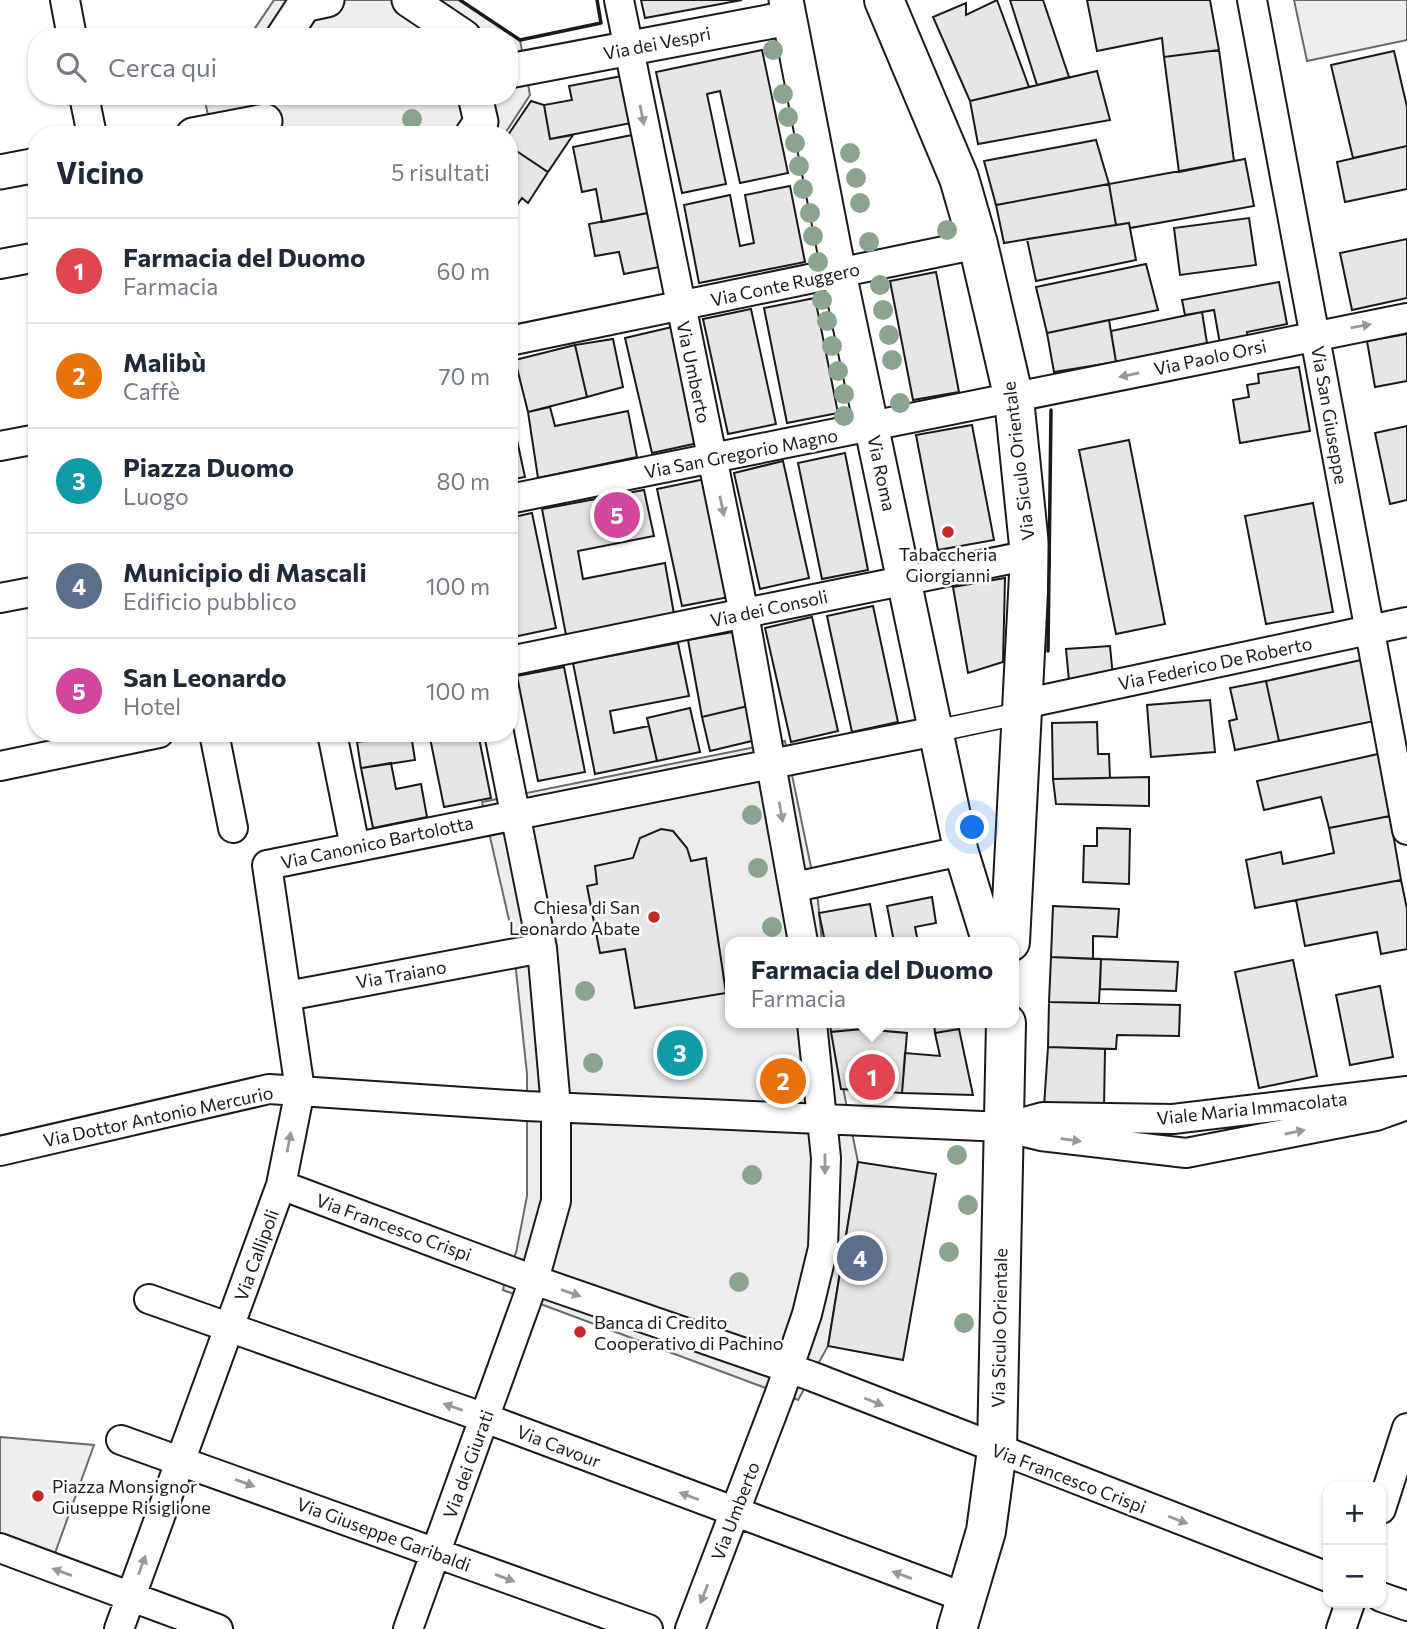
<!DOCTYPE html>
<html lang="it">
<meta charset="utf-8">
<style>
body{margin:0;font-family:Commissioner,sans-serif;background:#f2f2f3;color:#1f2937}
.controls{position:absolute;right:21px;bottom:21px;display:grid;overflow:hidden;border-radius:14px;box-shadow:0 2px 5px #0004}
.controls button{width:63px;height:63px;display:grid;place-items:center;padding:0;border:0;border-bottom:2px solid #e0e1e3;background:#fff;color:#1f2937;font:35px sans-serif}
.you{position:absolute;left:973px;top:828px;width:24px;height:24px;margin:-18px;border:5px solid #fff;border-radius:50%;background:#1a73e8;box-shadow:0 0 0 10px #1a73e833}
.badge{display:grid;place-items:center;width:46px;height:46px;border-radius:50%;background:#d93025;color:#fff;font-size:23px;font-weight:700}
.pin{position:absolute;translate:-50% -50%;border:4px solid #fff;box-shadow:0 2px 7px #0006}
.popup{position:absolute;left:725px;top:937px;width:294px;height:91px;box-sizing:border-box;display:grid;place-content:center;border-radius:14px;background:#fff;filter:drop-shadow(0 2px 5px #0005);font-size:23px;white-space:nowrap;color:#747a83}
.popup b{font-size:26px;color:#1f2937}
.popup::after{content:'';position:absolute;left:50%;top:100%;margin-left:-14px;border:14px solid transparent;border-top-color:#fff}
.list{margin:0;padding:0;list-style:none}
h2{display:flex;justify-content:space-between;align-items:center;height:91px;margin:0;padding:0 28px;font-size:30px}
h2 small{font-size:23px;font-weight:400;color:#747a83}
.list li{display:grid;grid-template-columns:46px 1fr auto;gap:21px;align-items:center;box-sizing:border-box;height:105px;padding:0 28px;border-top:2px solid #e0e1e3}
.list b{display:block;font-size:26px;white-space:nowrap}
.list p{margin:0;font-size:23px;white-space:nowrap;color:#747a83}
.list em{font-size:23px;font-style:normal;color:#747a83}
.icon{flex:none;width:38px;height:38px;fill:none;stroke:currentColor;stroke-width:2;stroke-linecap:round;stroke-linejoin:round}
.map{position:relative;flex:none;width:1407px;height:1629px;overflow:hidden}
.search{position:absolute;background:#fff;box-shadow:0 2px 5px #0004;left:28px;top:28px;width:490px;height:77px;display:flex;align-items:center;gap:18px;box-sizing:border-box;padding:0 24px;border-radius:28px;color:#747a83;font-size:26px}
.panel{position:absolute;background:#fff;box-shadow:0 2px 5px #0004;left:28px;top:126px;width:490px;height:616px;border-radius:28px}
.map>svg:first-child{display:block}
.built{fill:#ededed;stroke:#6a6a6a;stroke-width:2}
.building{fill:#e6e6e6;stroke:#1a1a1a;stroke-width:2}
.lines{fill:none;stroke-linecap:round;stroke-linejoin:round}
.pedestrian-casing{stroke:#1a1a1a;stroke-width:24}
.minor-casing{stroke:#1a1a1a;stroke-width:32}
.tertiary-casing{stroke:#1a1a1a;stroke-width:37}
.primary-casing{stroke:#1a1a1a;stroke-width:42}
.pedestrian{stroke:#fff;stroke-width:21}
.minor{stroke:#fff;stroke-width:28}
.tertiary{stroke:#fff;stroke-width:33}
.primary{stroke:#fff;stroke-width:38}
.wall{stroke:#1a1a1a;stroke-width:3.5}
.tree{fill:#8aa48f}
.oneway{fill:#989898}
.poi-dot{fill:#c62828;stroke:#fff;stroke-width:2.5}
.labels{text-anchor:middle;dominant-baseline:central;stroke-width:5;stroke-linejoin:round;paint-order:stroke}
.street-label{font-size:18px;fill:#1a1a1a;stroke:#fff}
.poi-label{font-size:18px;fill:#1a1a1a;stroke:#fff;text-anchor:start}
</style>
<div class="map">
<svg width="1407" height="1629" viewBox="0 0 1407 1629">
<rect width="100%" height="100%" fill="#fff"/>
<path class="built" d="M274,0H460L520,40L530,95L504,135H212L205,101L209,96H509V37H249Z
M1294,0H1407V40L1307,61Z
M785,741L818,901L822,942H730V1023H830L858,1162L828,1346L798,1400L503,1290L507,1270L516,1253L527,1196V1074L512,933L482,802Z
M0,1437L94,1445L50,1567L0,1548Z"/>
<path class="building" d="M641,0H742L645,18Z
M997,0L1029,87L970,101L933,17L966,3V15Z
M1010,0H1043L1069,77L1037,85Z
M1087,0H1210L1219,50L1164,57L1162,38L1097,51Z
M762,50L788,173L740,183L720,91L707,94L726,184L682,193L656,72Z
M1219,50L1234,161L1179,172L1164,57Z
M1394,51L1407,107V146L1353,158L1331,65Z
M1097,71L1110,120L978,144L970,101Z
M622,76L631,123L550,139L544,105L572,100L569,86Z
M531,101L544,105L550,139L573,135L548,172L509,146L508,135Z
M632,135L648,213L602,222L596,189L582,192L573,147Z
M1096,140L1109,184L996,205L984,161Z
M509,146L548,172L528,203L522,198L510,215Z
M1407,146V189L1345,202L1337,162Z
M1245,159L1254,206L1130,228L1129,223L1116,225L1109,184Z
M1109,184L1116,225L1004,243L996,205Z
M790,186L805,262L699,283L684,205L730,195L740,246L754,243L745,195Z
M648,213L659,267L624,274L619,252L595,256L589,224Z
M1249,218L1256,265L1180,275L1174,228Z
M1129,223L1136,260L1036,281L1027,239Z
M1407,239V298L1352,310L1340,253Z
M1146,264L1158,310L1047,333L1036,287Z
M936,272L959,392L913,400L890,281Z
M1279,282L1287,324L1247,332L1248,339L1220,344L1214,310L1185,315L1182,300Z
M815,298L838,413L787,423L764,308Z
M751,309L776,424L728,434L703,319Z
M1202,312L1207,343L1116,362L1111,331Z
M1109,320L1116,362L1054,372L1047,333Z
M672,327L698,443L652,453L625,338Z
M1407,334V381L1375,387L1367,341Z
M613,339L623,387L587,397L575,345Z
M575,345L587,397L528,412L515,360Z
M1299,367L1310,431L1240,443L1233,400L1249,397L1247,385L1259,383L1258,374Z
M509,403L525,477L509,480Z
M550,407L555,426L628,411L637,457L538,478L528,412Z
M972,425L994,540L938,550L916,435Z
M1407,426V500L1390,504L1375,433Z
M1129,440L1165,624L1116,634L1079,450Z
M845,453L868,570L822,579L798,463Z
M783,461L809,578L760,589L734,473Z
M705,479L729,597L682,606L657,489Z
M644,490L654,536L578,551L583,579L665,563L674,614L566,635L542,509Z
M1313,503L1333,612L1266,624L1245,516Z
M532,513L556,628L509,638V518Z
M1005,578L1003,662L968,673L953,587Z
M873,606L898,722L852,732L827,616Z
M812,617L838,731L791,742L765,628Z
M733,632L748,706L702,717L688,640Z
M678,643L689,696L610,711L614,733L649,726L657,761L595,774L573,663Z
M1110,646L1113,677L1069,681L1066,649Z
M1361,660L1374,721L1279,741L1266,681Z
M564,667L585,772L538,781L517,676Z
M1266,681L1279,741L1235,750L1229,721L1237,719L1230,688Z
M1210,700L1215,752L1151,757L1147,705Z
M748,706L756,740L710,751L702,717Z
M690,708L700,752L657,761L647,718Z
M1097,722L1098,754H1109L1110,778L1053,779L1052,723Z
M429,733H478L491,798L444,807Z
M411,734L415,760L361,768L357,742Z
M1378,754L1390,816L1329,828L1321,797L1264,810L1257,781Z
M391,763L396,789L421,784L427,817L373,828L361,768Z
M1149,777V806L1056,804L1053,779Z
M1390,816L1401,880L1255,908L1246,860L1281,852L1283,864L1334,853L1329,828Z
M1097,828L1130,829L1129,884L1083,882L1084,846H1097Z
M661,829L673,831L687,848L691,861L706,858L726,993L635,1008L625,949L600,953L587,886L597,884L595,866L633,858L640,838Z
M1401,880L1407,909V949L1381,954L1377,932L1305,946L1296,900Z
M932,897L936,923L915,927L918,942H894L887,906Z
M870,904L877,942H825L819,913Z
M1053,906L1119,909L1117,937L1093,936V959L1051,957Z
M1051,957L1101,959L1099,1003L1049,1002Z
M1101,959L1178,962L1176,991L1100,989Z
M1293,960L1317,1076L1259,1088L1235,972Z
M1380,986L1393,1057L1350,1065L1336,995Z
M1049,1002L1180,1005L1179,1036L1117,1035L1116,1049L1048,1047Z
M830,1023H862V1029L831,1032Z
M934,1023H958L959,1029L935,1033Z
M862,1029L907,1033L902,1093L841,1089L831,1032Z
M959,1029L973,1095L902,1093L905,1053L940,1056L935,1033Z
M1048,1047L1105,1049L1104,1109L1044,1107Z
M767,1073L800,1075L799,1089L766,1087Z
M858,1162L936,1174L903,1360L828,1346Z"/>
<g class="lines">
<g class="pedestrian-casing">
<path id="pedestrian" d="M936,731L1022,713"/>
</g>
<g class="minor-casing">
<path id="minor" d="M65,0L72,37
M619,0L744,614L803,942
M1252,0L1407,830
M84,96L92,135
M0,264L37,257
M509,341L978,244
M0,446L37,439
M509,499L1407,318
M0,598L37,591
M509,661L1030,555
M1023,704L1407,622
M214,733L233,828
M332,733L355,847
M0,766L159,733
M795,887L961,851
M287,996L542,948
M1017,1124L1043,1117L1173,1119L1407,1091
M0,1151L269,1089L526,1106L1004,1127L1041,1136L1186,1153L1376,1116L1407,1105
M281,1185L534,1280L811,1376L1328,1577
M149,1299L485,1418L966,1598
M121,1440L648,1629
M1381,1509L1407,1428
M0,1548L218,1629
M1381,1597L1407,1606
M119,1629L281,1185L300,1090L267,865L936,731
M408,1629L534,1280L556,1201V1107L542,948L499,733
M690,1629L780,1393L807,1314L823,1248L826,1158L812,1023
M1341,1629L1350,1603"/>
</g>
<g class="tertiary-casing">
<path id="tertiary" d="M409,0L464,37
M786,0L839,273L961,851L989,942
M283,37L304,5L327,0
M509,71L789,18
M193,135L265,121
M472,135L481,122L475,96
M0,172L37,165"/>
</g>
<g class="primary-casing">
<path id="primary" d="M884,0L959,178L978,244L1014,399L1030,555L1010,942
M957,1629L986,1531L997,1450L1006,1023"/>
</g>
<use href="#pedestrian" class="pedestrian"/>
<use href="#minor" class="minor"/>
<use href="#tertiary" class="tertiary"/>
<use href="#primary" class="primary"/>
<path class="wall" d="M460,0L520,40L601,23L597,0
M1048,651L1051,410"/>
</g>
<g class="tree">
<circle cx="773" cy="50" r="10"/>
<circle cx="783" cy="94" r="10"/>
<circle cx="788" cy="117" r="10"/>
<circle cx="412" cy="119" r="10"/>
<circle cx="795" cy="143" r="10"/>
<circle cx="850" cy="153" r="10"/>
<circle cx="799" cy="166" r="10"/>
<circle cx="856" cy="178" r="10"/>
<circle cx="803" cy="189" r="10"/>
<circle cx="860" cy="203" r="10"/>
<circle cx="810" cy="213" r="10"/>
<circle cx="947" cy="230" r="10"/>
<circle cx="813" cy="236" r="10"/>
<circle cx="869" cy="242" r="10"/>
<circle cx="818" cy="262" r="10"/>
<circle cx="880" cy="285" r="10"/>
<circle cx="822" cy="300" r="10"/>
<circle cx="883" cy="310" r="10"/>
<circle cx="827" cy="321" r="10"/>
<circle cx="889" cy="335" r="10"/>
<circle cx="832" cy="346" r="10"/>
<circle cx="892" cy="360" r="10"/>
<circle cx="838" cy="371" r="10"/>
<circle cx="844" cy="394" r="10"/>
<circle cx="900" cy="403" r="10"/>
<circle cx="844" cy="416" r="10"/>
<circle cx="752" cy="815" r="10"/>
<circle cx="758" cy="868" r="10"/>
<circle cx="772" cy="927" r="10"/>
<circle cx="585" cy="991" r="10"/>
<circle cx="593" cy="1063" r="10"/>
<circle cx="957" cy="1155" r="10"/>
<circle cx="752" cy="1175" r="10"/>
<circle cx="968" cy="1205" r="10"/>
<circle cx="949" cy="1252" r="10"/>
<circle cx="739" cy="1282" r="10"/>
<circle cx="964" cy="1323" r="10"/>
</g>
<defs><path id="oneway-solid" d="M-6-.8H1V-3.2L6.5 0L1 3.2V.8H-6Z" transform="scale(1.75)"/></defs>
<g class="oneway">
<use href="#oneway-solid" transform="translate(642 115) rotate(79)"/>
<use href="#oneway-solid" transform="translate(1361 326) rotate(-10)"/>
<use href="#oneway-solid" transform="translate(1129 375) rotate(168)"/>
<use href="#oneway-solid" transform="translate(722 506) rotate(78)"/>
<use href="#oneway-solid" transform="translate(781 812) rotate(80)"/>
<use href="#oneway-solid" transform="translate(1295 1132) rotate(-11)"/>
<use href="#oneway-solid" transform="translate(1071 1140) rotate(7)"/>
<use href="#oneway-solid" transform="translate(289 1142) rotate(-79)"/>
<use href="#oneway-solid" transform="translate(825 1164) rotate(90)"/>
<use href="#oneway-solid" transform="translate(571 1293) rotate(19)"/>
<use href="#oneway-solid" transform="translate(874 1402) rotate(22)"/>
<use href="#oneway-solid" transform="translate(453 1407) rotate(-161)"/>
<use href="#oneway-solid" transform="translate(245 1483) rotate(20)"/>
<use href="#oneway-solid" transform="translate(689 1496) rotate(-159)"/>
<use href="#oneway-solid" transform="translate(1178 1520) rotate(21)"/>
<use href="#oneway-solid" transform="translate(142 1565) rotate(-70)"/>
<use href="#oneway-solid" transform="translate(62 1572) rotate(-160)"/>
<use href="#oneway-solid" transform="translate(902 1575) rotate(-160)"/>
<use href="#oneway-solid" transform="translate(505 1578) rotate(20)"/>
<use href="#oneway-solid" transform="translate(704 1594) rotate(111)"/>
</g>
<g class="poi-dot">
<circle cx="948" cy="532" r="7"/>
<circle cx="654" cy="917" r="7"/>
<circle cx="580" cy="1332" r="7"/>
<circle cx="38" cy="1496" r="7"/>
</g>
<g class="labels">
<g class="street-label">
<text transform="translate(657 43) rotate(-11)">Via dei Vespri</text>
<text transform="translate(785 284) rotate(-12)">Via Conte Ruggero</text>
<text transform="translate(1210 357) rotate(-12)">Via Paolo Orsi</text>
<text transform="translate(694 372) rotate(78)">Via Umberto</text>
<text transform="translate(1330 415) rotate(80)">Via San Giuseppe</text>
<text transform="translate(741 453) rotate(-11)">Via San Gregorio Magno</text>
<text transform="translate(1018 461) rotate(-97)">Via Siculo Orientale</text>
<text transform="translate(882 473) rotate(78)">Via Roma</text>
<text transform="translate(769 608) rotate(-12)">Via dei Consoli</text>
<text transform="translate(1215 663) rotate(-12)">Via Federico De Roberto</text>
<text transform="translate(377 842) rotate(-12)">Via Canonico Bartolotta</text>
<text transform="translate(401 974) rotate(-10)">Via Traiano</text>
<text transform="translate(1252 1108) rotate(-6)">Viale Maria Immacolata</text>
<text transform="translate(158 1116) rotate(-12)">Via Dottor Antonio Mercurio</text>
<text transform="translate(394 1227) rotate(20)">Via Francesco Crispi</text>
<text transform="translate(256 1255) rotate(-70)">Via Callipoli</text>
<text transform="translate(999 1328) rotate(-89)">Via Siculo Orientale</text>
<text transform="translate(559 1446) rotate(21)">Via Cavour</text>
<text transform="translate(468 1464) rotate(-70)">Via dei Giurati</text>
<text transform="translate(1069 1478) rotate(21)">Via Francesco Crispi</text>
<text transform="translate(735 1511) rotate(-69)">Via Umberto</text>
<text transform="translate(384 1534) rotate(20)">Via Giuseppe Garibaldi</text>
</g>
<g class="poi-label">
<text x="948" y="554" text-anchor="middle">Tabaccheria<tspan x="948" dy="21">Giorgianni</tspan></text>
<text x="640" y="907" text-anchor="end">Chiesa di San<tspan x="640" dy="21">Leonardo Abate</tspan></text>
<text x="594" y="1322">Banca di Credito<tspan x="594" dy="21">Cooperativo di Pachino</tspan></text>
<text x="52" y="1486">Piazza Monsignor<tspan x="52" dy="21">Giuseppe Risiglione</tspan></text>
</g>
</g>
</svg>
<div class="controls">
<button>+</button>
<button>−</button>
</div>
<div class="you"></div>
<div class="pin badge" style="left:872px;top:1077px;background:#e0444e">1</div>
<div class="popup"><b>Farmacia del Duomo</b>Farmacia</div>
<div class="pin badge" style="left:783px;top:1081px;background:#e8710a">2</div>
<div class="pin badge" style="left:680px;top:1053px;background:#0f9aa8">3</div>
<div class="pin badge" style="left:860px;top:1258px;background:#5c6f8a">4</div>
<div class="pin badge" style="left:617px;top:515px;background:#d1479c">5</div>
<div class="search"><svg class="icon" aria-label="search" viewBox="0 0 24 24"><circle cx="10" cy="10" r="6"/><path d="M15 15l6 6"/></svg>Cerca qui</div>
<section class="panel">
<h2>Vicino<small>5 risultati</small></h2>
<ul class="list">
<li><span class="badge" style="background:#e0444e">1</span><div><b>Farmacia del Duomo</b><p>Farmacia</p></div><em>60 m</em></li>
<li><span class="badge" style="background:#e8710a">2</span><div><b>Malibù</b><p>Caffè</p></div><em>70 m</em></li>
<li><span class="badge" style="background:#0f9aa8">3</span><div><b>Piazza Duomo</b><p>Luogo</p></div><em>80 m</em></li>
<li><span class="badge" style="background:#5c6f8a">4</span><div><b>Municipio di Mascali</b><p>Edificio pubblico</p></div><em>100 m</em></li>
<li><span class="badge" style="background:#d1479c">5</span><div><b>San Leonardo</b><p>Hotel</p></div><em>100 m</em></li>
</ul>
</section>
</div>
